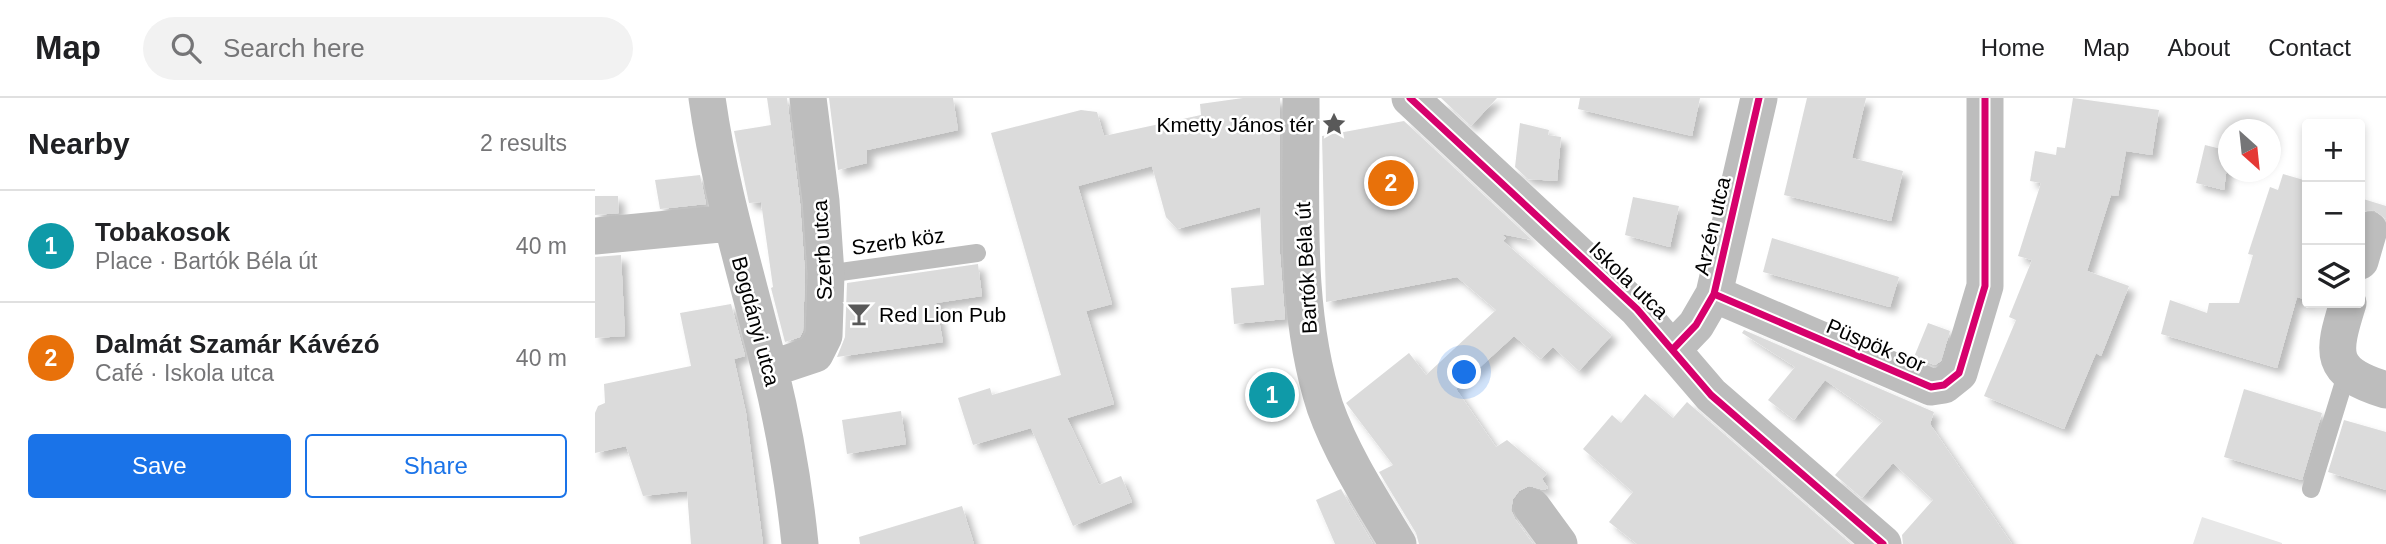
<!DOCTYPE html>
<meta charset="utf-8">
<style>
body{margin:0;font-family:Arial,sans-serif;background:#f2f2f2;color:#202124}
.controls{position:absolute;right:21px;top:21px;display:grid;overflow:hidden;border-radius:7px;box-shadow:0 4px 10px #0003}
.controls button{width:63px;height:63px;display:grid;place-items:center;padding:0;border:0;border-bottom:2px solid #e0e0e0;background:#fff;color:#202124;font:35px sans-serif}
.compass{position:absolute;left:1623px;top:21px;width:63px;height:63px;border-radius:50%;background:#fff;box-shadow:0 4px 10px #0003;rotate:153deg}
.you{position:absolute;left:870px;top:275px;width:24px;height:24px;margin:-18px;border:5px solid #fff;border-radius:50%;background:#1a73e8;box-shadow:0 0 0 10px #1a73e833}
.badge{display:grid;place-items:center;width:46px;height:46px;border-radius:50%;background:#1a73e8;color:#fff;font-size:23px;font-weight:700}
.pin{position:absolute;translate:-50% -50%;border:4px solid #fff;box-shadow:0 2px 7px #0006}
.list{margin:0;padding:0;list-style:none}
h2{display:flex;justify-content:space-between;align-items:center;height:91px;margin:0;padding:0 28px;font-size:30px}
h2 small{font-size:23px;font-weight:400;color:#757577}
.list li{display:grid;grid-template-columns:46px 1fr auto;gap:21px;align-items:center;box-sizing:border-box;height:112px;padding:0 28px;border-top:2px solid #e0e0e0}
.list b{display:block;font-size:26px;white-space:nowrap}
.list p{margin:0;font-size:23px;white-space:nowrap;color:#757577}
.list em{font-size:23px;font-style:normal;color:#757577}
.actions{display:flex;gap:14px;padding:21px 28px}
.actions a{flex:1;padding:16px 0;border:2px solid #1a73e8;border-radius:7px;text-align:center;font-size:24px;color:#1a73e8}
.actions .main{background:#1a73e8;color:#fff}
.icon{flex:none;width:38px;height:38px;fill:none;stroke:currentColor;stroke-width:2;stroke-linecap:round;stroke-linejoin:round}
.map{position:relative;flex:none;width:1791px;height:446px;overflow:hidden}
header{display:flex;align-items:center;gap:42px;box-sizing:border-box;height:98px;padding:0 35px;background:#fff;border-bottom:2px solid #e0e0e0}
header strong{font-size:33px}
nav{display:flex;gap:38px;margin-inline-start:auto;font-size:24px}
.search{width:490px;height:63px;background:#f2f2f2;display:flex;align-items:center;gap:18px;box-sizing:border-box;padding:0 24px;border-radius:38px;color:#757577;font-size:26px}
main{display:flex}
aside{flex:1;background:#fff}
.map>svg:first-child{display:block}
.green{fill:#e8e8e8}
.building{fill:#dbdbdb;filter:url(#shadow)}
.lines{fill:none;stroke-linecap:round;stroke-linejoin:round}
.service{stroke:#bdbdbd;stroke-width:18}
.minor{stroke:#bdbdbd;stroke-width:37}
.cycleway-casing{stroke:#fff;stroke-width:11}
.cycleway{stroke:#d6006c;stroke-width:7}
.labels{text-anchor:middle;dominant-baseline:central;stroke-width:5;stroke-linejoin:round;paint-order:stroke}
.poi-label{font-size:21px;fill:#000;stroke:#fff;text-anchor:end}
.street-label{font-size:21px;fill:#000;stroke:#fff}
</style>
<header>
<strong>Map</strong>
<div class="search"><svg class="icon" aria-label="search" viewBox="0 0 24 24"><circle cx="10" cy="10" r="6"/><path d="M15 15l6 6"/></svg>Search here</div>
<nav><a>Home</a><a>Map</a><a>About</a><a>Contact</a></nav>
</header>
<main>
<aside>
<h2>Nearby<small>2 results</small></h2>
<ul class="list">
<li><span class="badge" style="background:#0f9aa8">1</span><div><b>Tobakosok</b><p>Place · Bartók Béla út</p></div><em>40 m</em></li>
<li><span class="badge" style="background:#e8710a">2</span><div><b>Dalmát Szamár Kávézó</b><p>Café · Iskola utca</p></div><em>40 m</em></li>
</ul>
<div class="actions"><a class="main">Save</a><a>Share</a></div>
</aside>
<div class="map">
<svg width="1791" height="446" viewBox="0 0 1791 446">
<defs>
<filter id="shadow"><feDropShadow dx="6" dy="6" stdDeviation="3.5" flood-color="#0004"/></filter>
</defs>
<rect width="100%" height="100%" fill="#fff"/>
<path class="green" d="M1607,419L1687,445V446H1598Z"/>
<path class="building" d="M172,0H192L205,105L210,176L208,233L205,239L190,244L176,190L178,189L166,104L154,105L139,33L176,27Z
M234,0H358L363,32L272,52V65L243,72Z
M648,0H685V156L690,221L639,226L636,190L669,187L665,109L582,131L571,119L557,68L483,88L517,206L491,213L519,306L472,320L504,387L526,378L537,404L478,428L436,330L378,347L363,300L395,290L397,297L466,277L396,35L486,12L502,14L509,38L606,17L605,6Z
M846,0H902L876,28Z
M985,0H1105L1097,38L983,11Z
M1212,0H1271L1257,60L1308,73L1296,123L1189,97Z
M1478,0L1564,12L1557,57L1531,53L1523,98L1516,97L1492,173L1534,188L1506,258L1501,255L1469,331L1389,298L1421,222L1414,219L1437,162L1423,158L1446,85L1435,83L1440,53L1461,57L1462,49L1470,50Z
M809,23L937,142L906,136L911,140L908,143L1017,237L984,273L958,249L946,261L919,238L861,291L901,349L912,342L952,375L947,381L953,390L949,392L934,388L924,393L918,401L916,412L920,421L938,446H824L821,435L784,374L798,367L751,305L814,255L831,277L901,212L862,179L731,204L727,38Z
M925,25L954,32L953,37L966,39L962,83L933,81L920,69Z
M1610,47L1634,53L1629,92L1601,85Z
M1688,76L1712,83V202L1702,199L1682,270L1566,236L1575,202L1612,215L1614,205H1644L1658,157L1653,156L1675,89L1683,92Z
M105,77L111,106L65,111L60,82Z
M0,98H23L24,115L0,117Z
M1038,99L1084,108L1075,149L1030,137Z
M1765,100L1791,108V121L1779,112L1765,114Z
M1177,140L1304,179L1295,209L1168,174Z
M26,157L30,238L0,240V159Z
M383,166L387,198L341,205L348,244L242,259L250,239L252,185Z
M136,206L150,258L139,261L151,315L168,446H96L92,393L48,398L31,348L0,355V315L3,308L10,305L9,286L96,268L85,215Z
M1333,225L1355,233L1346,263L1340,267L1319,259Z
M1149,232L1339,314L1335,326L1417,446H1308L1307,437L1338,402L1298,365L1267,400L1240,377L1288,323L1230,282L1199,322L1173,302L1200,269L1147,235Z
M1649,291L1727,315L1707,382L1629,359Z
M1050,296L1078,320L1092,304L1256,446H1042L1014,424L1038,394L988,351L1017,317L1026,325Z
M306,313L311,346L252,356L247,322Z
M1749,322L1791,334V392L1733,374Z
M746,391L755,407L778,446H740L721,402Z
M367,408L379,446H265L264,439Z"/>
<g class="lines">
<path class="service" d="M231,176L382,155
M1716,391L1752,274"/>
<path class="minor" d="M112,0C125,93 153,181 175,272C189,329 199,387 205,446
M706,0C707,102 698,210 730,309C747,357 777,403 803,446
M815,0L1042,211L1116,297L1288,446
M0,138L135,125
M1765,163L1774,132
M1119,196L1336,289L1349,287L1364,275L1390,188V0
M1753,205C1737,256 1733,274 1791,292
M1078,251L1101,227L1119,196L1164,0
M175,271L220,256L229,238L231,176L226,103L213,0
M937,409L964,446"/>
<g class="cycleway-casing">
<path id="cycleway" d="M815,0L1042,211L1116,297L1288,446
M1119,196L1336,289L1349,287L1364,275L1390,188V0
M1078,251L1101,227L1119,196L1164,0"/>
</g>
<use href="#cycleway" class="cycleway"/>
</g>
<defs>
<g id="sight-bare" transform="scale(1.89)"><path d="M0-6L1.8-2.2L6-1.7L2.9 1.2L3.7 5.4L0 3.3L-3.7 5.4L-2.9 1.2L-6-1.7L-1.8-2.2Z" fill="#595959" stroke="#fff" stroke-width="2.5" paint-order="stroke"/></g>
<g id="bar-bare" transform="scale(1.89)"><path d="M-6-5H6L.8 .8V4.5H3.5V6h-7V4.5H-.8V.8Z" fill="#595959" stroke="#fff" stroke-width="2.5" paint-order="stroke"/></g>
</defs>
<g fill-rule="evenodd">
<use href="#sight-bare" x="739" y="26"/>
<use href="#bar-bare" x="264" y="216"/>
</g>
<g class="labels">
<g class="poi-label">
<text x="719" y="26">Kmetty János tér</text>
<text x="284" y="216" text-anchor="start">Red Lion Pub</text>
</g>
<g class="street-label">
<text transform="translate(1117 128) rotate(-77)">Arzén utca</text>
<text transform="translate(303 143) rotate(-8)">Szerb köz</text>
<text transform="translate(227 152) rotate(-93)">Szerb utca</text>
<text transform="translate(711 170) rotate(-93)">Bartók Béla út</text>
<text transform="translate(1034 182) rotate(44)">Iskola utca</text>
<text transform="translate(161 223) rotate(75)">Bogdányi utca</text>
<text transform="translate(1281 247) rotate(23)">Püspök sor</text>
</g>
</g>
</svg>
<div class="controls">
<button>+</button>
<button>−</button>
<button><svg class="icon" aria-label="layers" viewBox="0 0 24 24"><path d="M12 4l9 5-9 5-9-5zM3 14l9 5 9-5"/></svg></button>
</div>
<svg class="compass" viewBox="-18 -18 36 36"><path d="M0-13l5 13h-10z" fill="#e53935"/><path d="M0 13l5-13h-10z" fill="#757577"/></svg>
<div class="you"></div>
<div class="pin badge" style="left:677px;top:297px;background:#0f9aa8">1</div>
<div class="pin badge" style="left:796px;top:85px;background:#e8710a">2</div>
</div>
</main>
